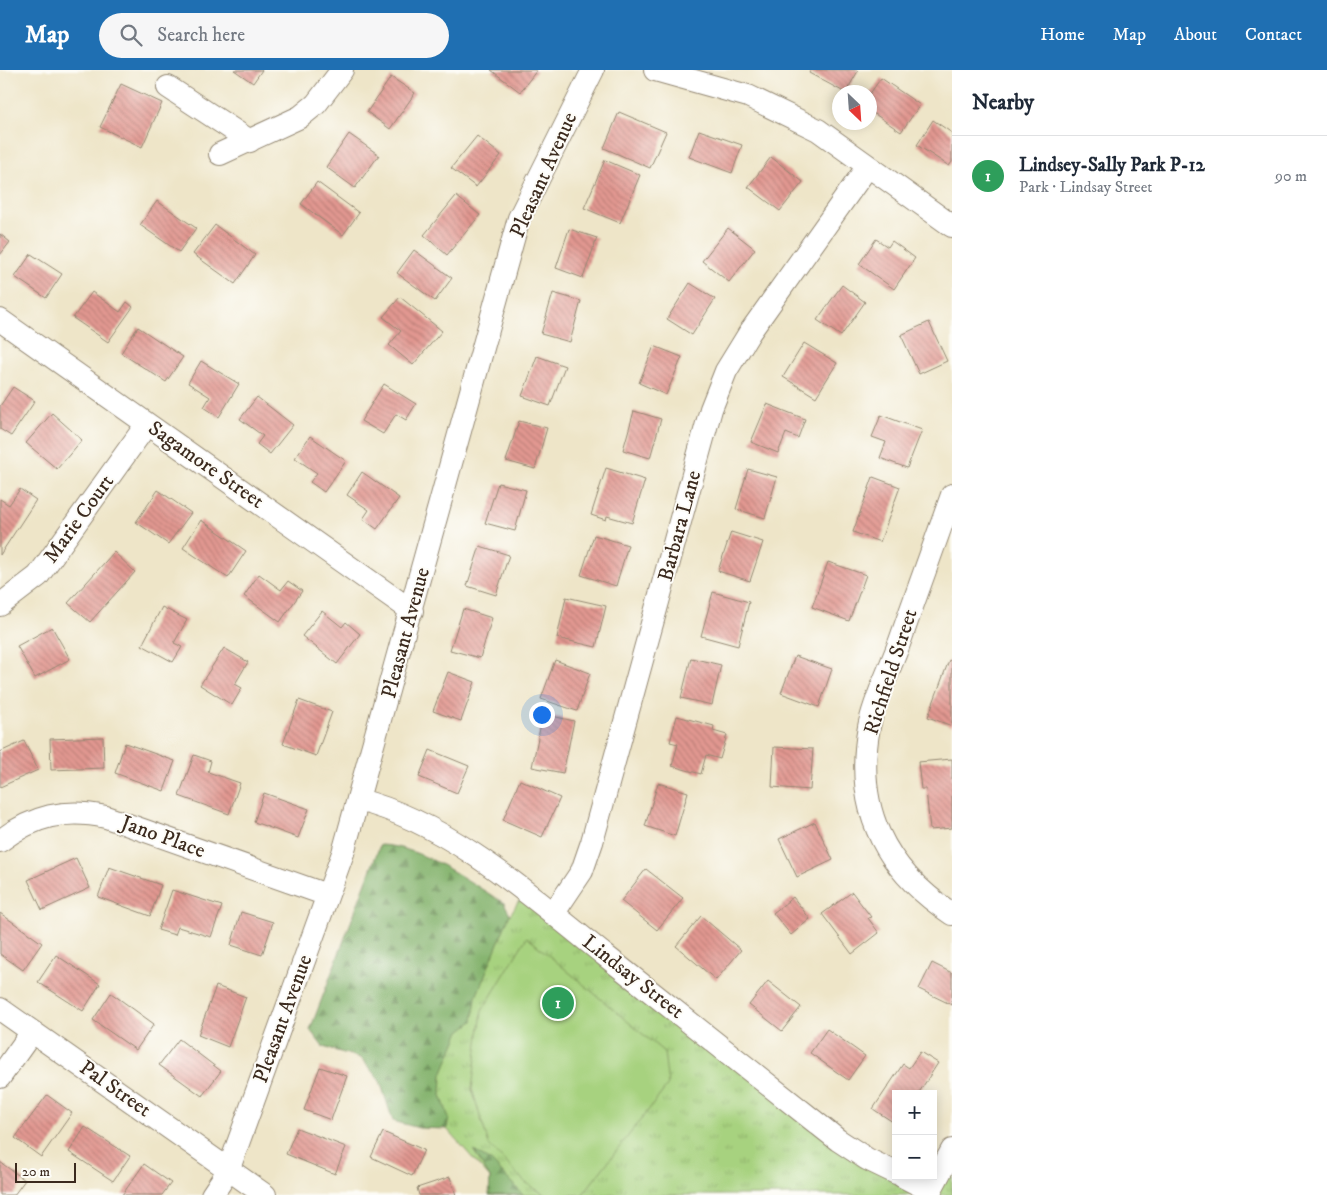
<!DOCTYPE html>
<meta charset="utf-8">
<style>
body{margin:0;font-family:"IM FELL DW Pica",serif;background:#f6f6f7;color:#1f2937}
.controls{position:absolute;right:15px;bottom:15px;display:grid;overflow:hidden;border-radius:0px;box-shadow:0 2px 12px #0003}
.controls button{width:45px;height:45px;display:grid;place-items:center;padding:0;border:0;border-bottom:1px solid #e0e1e3;background:#fff;color:#1f2937;font:25px sans-serif}
.compass{position:absolute;left:832px;top:15px;width:45px;height:45px;border-radius:50%;background:#fff;box-shadow:0 2px 12px #0003;rotate:155deg}
.scale{position:absolute;left:15px;bottom:12px;width:61px;box-sizing:border-box;padding-left:5px;border:2px solid #3b2a1e;border-top:0;font-size:14px;line-height:18px;white-space:nowrap;color:#3b2a1e;-webkit-text-stroke:4px #fdfcf7;paint-order:stroke}
.you{position:absolute;left:541px;top:644px;width:18px;height:18px;margin:-12px;border:4px solid #fff;border-radius:50%;background:#1a73e8;box-shadow:0 0 0 8px #1a73e833}
.badge{display:grid;place-items:center;width:32px;height:32px;border-radius:50%;background:#1f6fb2;color:#fff;font-size:16px;font-weight:700}
.pin{position:absolute;translate:-50% -50%;border:2px solid #fff;box-shadow:0 1px 5px #0006}
.list{margin:0;padding:0;list-style:none}
h2{display:flex;justify-content:space-between;align-items:center;height:65px;margin:0;padding:0 20px;font-size:21px}
h2 small{font-size:16px;font-weight:400;color:#747a83}
.list li{display:grid;grid-template-columns:32px 1fr auto;gap:15px;align-items:center;box-sizing:border-box;height:80px;padding:0 20px;border-top:1px solid #e0e1e3}
.list b{display:block;font-size:19px;white-space:nowrap}
.list p{margin:0;font-size:16px;white-space:nowrap;color:#747a83}
.list em{font-size:16px;font-style:normal;color:#747a83}
.icon{flex:none;width:28px;height:28px;fill:none;stroke:currentColor;stroke-width:2;stroke-linecap:round;stroke-linejoin:round}
.map{position:relative;flex:none;width:952px;height:1125px;overflow:hidden}
header{display:flex;align-items:center;gap:30px;box-sizing:border-box;height:70px;padding:0 25px;background:#1f6fb2;color:#fff}
header strong{font-size:24px}
nav{display:flex;gap:28px;margin-inline-start:auto;font-size:18px}
.search{width:350px;height:45px;background:#f6f6f7;display:flex;align-items:center;gap:12px;box-sizing:border-box;padding:0 18px;border-radius:28px;color:#747a83;font-size:19px}
main{display:flex}
aside{flex:1;background:#fff}
.map>svg:first-child{display:block}
.grass{fill:url(#grass-tufts);stroke:#717e4e}
.forest{fill:url(#forest-firs);stroke:#606f46}
.garden{fill:#a7d27f;stroke:#717e4e}
.building{fill:url(#building-back-hatch)}
.lines{fill:none;stroke-linecap:round;stroke-linejoin:round}
.minor-casing{stroke:#948873;stroke-width:24}
.minor{stroke:#fff;stroke-width:22}
.labels{text-anchor:middle;dominant-baseline:central;stroke-width:4;stroke-linejoin:round;paint-order:stroke}
.street-label{font-size:21px;fill:#3b2a1e;stroke:#fdfcf7}
</style>
<header>
<strong>Map</strong>
<div class="search"><svg class="icon" aria-label="search" viewBox="0 0 24 24"><circle cx="10" cy="10" r="6"/><path d="M15 15l6 6"/></svg>Search here</div>
<nav><a>Home</a><a>Map</a><a>About</a><a>Contact</a></nav>
</header>
<main>
<div class="map">
<svg width="952" height="1125" viewBox="0 0 952 1125">
<defs>
<pattern id="grass-tufts" width="24" height="20" patternUnits="userSpaceOnUse" patternTransform="scale(1.25)"><rect width="24" height="20" fill="#a7d27f"/><path d="M3 7l-1-3M5 7V3M7 7l1-3M15 17l-1-3M17 17v-4M19 17l1-3" fill="none" stroke="#91b46d"/></pattern>
<pattern id="forest-firs" width="22" height="20" patternUnits="userSpaceOnUse" patternTransform="scale(1.25)"><rect width="22" height="20" fill="#85b46e"/><path d="M5 1l3.5 6h-7zM16 11l3.5 6h-7z" fill="#6e935a"/></pattern>
<pattern id="building-back-hatch" width="6" height="6" patternUnits="userSpaceOnUse" patternTransform="scale(1.25)"><rect width="6" height="6" fill="#e29891"/><path d="M-1 5l2 2M0 0l6 6M5-1l2 2" fill="none" stroke="#b87c76"/></pattern>
</defs>
<rect width="100%" height="100%" fill="#fdfcf7"/>
<filter id="ink" filterUnits="userSpaceOnUse"><feTurbulence type="fractalNoise" baseFrequency=".02" numOctaves="2"/><feDisplacementMap in="SourceGraphic" scale="10" xChannelSelector="R" yChannelSelector="G"/><feConvolveMatrix kernelMatrix="1 2 1 2 8 2 1 2 1" color-interpolation-filters="sRGB"/></filter>
<filter id="wash" filterUnits="userSpaceOnUse"><feTurbulence type="fractalNoise" baseFrequency=".0096" numOctaves="4" result="noise"/><feDisplacementMap in="SourceGraphic" scale="20" xChannelSelector="R" yChannelSelector="G"/><feGaussianBlur stdDeviation="1.12" result="paint"/><feColorMatrix in="noise" values="0 0 0 0 0 0 0 0 0 0 0 0 0 0 0 0 0 1.4 0 .05"/><feComposite in="paint" operator="in"/></filter>
<g filter="url(#wash)">
<rect width="100%" height="100%" fill="#eee5c8"/>
<path class="grass" d="M524,823L926,1122L952,1071V1125H490V1108L447,1059L395,1022Z"/>
<path class="forest" d="M380,775C422,776 469,812 504,833L510,844L476,927L473,951L460,961L442,1004L441,1025L449,1048L447,1059L419,1058L393,1051L380,1011L361,988L323,977L310,960Z
M474,1081L492,1092L523,1125H489L490,1108Z"/>
<path class="garden" d="M527,867L664,982L668,1015L582,1125H545L526,1113L489,1075L472,1019L482,941Z"/>
<g id="blocks">
<path class="building" d="M234,0H262L253,13Z
M491,0H537L520,22Z
M811,0H857L858,1L846,22H844L809,3Z
M391,7L415,23L390,59L367,42Z
M881,8L920,35L901,62L869,40V25Z
M121,14L162,33L142,77L100,57Z
M619,42L666,62L650,98L604,78Z
M933,50L952,63V92L949,96L917,75Z
M699,60L742,75L732,103L689,87Z
M349,64L379,85L355,118L326,97Z
M477,66L501,85L476,117L451,98Z
M771,87L803,112L780,141L748,117Z
M605,90L640,105L620,153L584,138Z
M317,112L359,143L343,165L301,134Z
M456,126L480,145L447,185L424,165Z
M157,131L196,158L179,182L140,155Z
M215,155L255,185L235,214L193,184Z
M728,158L755,179L729,212L702,191Z
M569,159L597,168L583,208L556,198Z
M0,164L10,172L0,185Z
M876,169L888,177L892,171L915,188L894,219L859,194Z
M414,180L452,208L435,231L397,203Z
M31,184L62,204L46,228L15,207Z
M690,213L715,229L692,265L667,249Z
M842,215L865,232L841,266L817,250Z
M92,222L120,242L127,232L133,237L108,272L73,248Z
M553,223L581,231L570,272L541,264Z
M400,227L442,261L413,295L389,275L401,261L383,247Z
M929,252L947,291L919,304L901,265Z
M138,257L183,287L166,312L121,283Z
M804,273L837,293L816,327L783,307Z
M654,276L682,287L666,325L639,313Z
M537,286L565,296L550,336L522,326Z
M201,291L239,314L219,347L204,337L210,327L188,313Z
M384,314L416,334L406,350L396,344L383,364L361,351Z
M13,317L35,331L11,366L0,359V336Z
M257,327L293,355L270,384L257,374L263,366L240,349Z
M767,334L805,349L798,368L786,363L778,383L751,372Z
M634,341L661,349L650,388L623,380Z
M52,343L82,370L57,399L26,373Z
M881,345L922,360L907,398L880,388L886,372L872,367Z
M519,351L547,358L535,399L506,391Z
M310,366L346,391L324,422L310,412L317,403L295,388Z
M606,398L645,410L632,453L607,446L606,450L591,445Z
M748,399L777,407L765,448L736,439Z
M362,402L399,428L377,459L363,449L369,440L347,425Z
M873,407L900,417L880,472L853,462Z
M498,413L526,420L515,461L485,453Z
M20,419L36,430L0,485V429L9,435Z
M158,420L191,443L168,474L136,452Z
M201,450L246,481L228,508L183,478Z
M731,462L763,472L750,511L718,501Z
M594,465L628,475L616,516L581,505Z
M480,476L509,485L496,525L467,516Z
M114,482L135,502L90,552L68,533Z
M828,492L866,505L849,551L812,537Z
M259,504L281,520L288,511L302,521L280,552L244,526Z
M713,522L749,532L738,576L701,566Z
M566,527L606,536L596,577L557,568Z
M162,537L187,550L174,573L182,577L173,592L142,575Z
M463,539L492,548L480,588L450,580Z
M322,541L342,557L346,552L360,564L337,594L302,566Z
M52,557L70,589L35,608L17,576Z
M224,578L248,592L235,614L242,618L232,635L200,615Z
M795,586L832,599L819,637L781,623Z
M691,588L721,595L712,635L681,628Z
M555,590L590,603L577,641L541,629Z
M949,590L952,592V656L928,647Z
M448,602L475,612L461,651L433,641Z
M299,630L332,642L316,686L283,674Z
M543,644L574,651L563,703L532,697Z
M677,646L714,656L713,661L727,665L720,689L706,685L701,704L672,696L678,674L670,672Z
M103,667L104,698L51,700L50,669Z
M24,671L38,700L0,717V682Z
M125,673L175,691L164,721L115,703Z
M774,677L813,679L810,720L772,717Z
M430,680L469,696L457,723L419,707Z
M194,685L211,691L208,702L240,713L229,744L179,726Z
M952,689V758L930,760L926,719H921L918,692Z
M520,710L560,728L542,767L503,750Z
M658,713L688,722L675,766L645,756Z
M264,723L309,739L298,768L254,752Z
M815,752L833,790L797,807L779,769Z
M76,788L90,818L42,840L28,810Z
M109,797L161,815L150,846L98,827Z
M646,799L683,828L657,860L621,831Z
M172,820L222,836L211,867L178,857L175,865L158,860Z
M852,822L871,847L868,848L879,863L852,884L822,844Z
M793,827L810,849L791,865L773,843Z
M241,842L273,852L262,885L231,875Z
M0,843L42,873L23,900L0,884Z
M701,846L741,880L716,910L676,876Z
M56,885L100,914L83,941L38,912Z
M932,893L952,903V935L919,919Z
M768,911L801,937L782,961L749,935Z
M216,916L246,927L228,977L198,965Z
M111,923L154,954L136,980L93,950Z
M827,959L865,986L848,1010L810,983Z
M179,969L221,1001L202,1026L159,995Z
M920,982L938,993L918,1024H896V1054L873,1039L903,994L909,998Z
M320,997L347,1006L331,1050L304,1040Z
M47,1025L72,1043L41,1087L15,1068Z
M85,1057L130,1086L113,1111L69,1082Z
M297,1058L346,1077L335,1104L286,1084Z
M383,1062L424,1080L412,1106L371,1087Z
M0,1092L25,1110L14,1125H0Z
M144,1094L171,1113L162,1125H122Z
M450,1107L456,1125H419L417,1118Z"/>
</g>
</g>
<g filter="url(#ink)">
<use href="#blocks" fill-opacity="0" stroke="#948873" stroke-width="1"/>
<g class="lines">
<g class="minor-casing">
<path id="minor" d="M655,0L748,26L818,60L952,156
M168,17L250,71
M220,84L300,47L316,34L342,0
M0,250L412,541
M952,425C935,473 917,522 900,571C891,597 874,630 869,657C854,738 884,799 952,844
M0,535L38,506L147,354
M359,730C452,754 533,828 607,887C684,948 761,1009 838,1070L867,1089L896,1103
M0,771C33,746 65,738 106,747L327,825
M553,844L582,801L592,772L711,339L726,301L750,262L868,96
M0,939L265,1125
M0,1007L32,962
M902,1106L931,1121
M212,1125L228,1101L343,783L519,148L593,0
M928,1125L952,1080"/>
</g>
<use href="#minor" class="minor"/>
</g>
</g>
<g class="labels">
<g class="street-label">
<text transform="translate(544 105) rotate(-66)">Pleasant Avenue</text>
<text transform="translate(206 395) rotate(35)">Sagamore Street</text>
<text transform="translate(79 449) rotate(-54)">Marie Court</text>
<text transform="translate(680 456) rotate(-75)">Barbara Lane</text>
<text transform="translate(406 563) rotate(-75)">Pleasant Avenue</text>
<text transform="translate(891 602) rotate(-72)">Richfield Street</text>
<text transform="translate(163 767) rotate(20)">Jano Place</text>
<text transform="translate(633 907) rotate(38)">Lindsay Street</text>
<text transform="translate(283 949) rotate(-70)">Pleasant Avenue</text>
<text transform="translate(115 1019) rotate(35)">Pal Street</text>
</g>
</g>
</svg>
<div class="controls">
<button>+</button>
<button>−</button>
</div>
<svg class="compass" viewBox="-18 -18 36 36"><path d="M0-13l5 13h-10z" fill="#e53935"/><path d="M0 13l5-13h-10z" fill="#747a83"/></svg>
<div class="scale">20 m</div>
<div class="you"></div>
<div class="pin badge" style="left:558px;top:933px;background:#2e9e5b">1</div>
</div>
<aside>
<h2>Nearby<small></small></h2>
<ul class="list">
<li><span class="badge" style="background:#2e9e5b">1</span><div><b>Lindsey-Sally Park P-12</b><p>Park · Lindsay Street</p></div><em>90 m</em></li>
</ul>
</aside>
</main>
